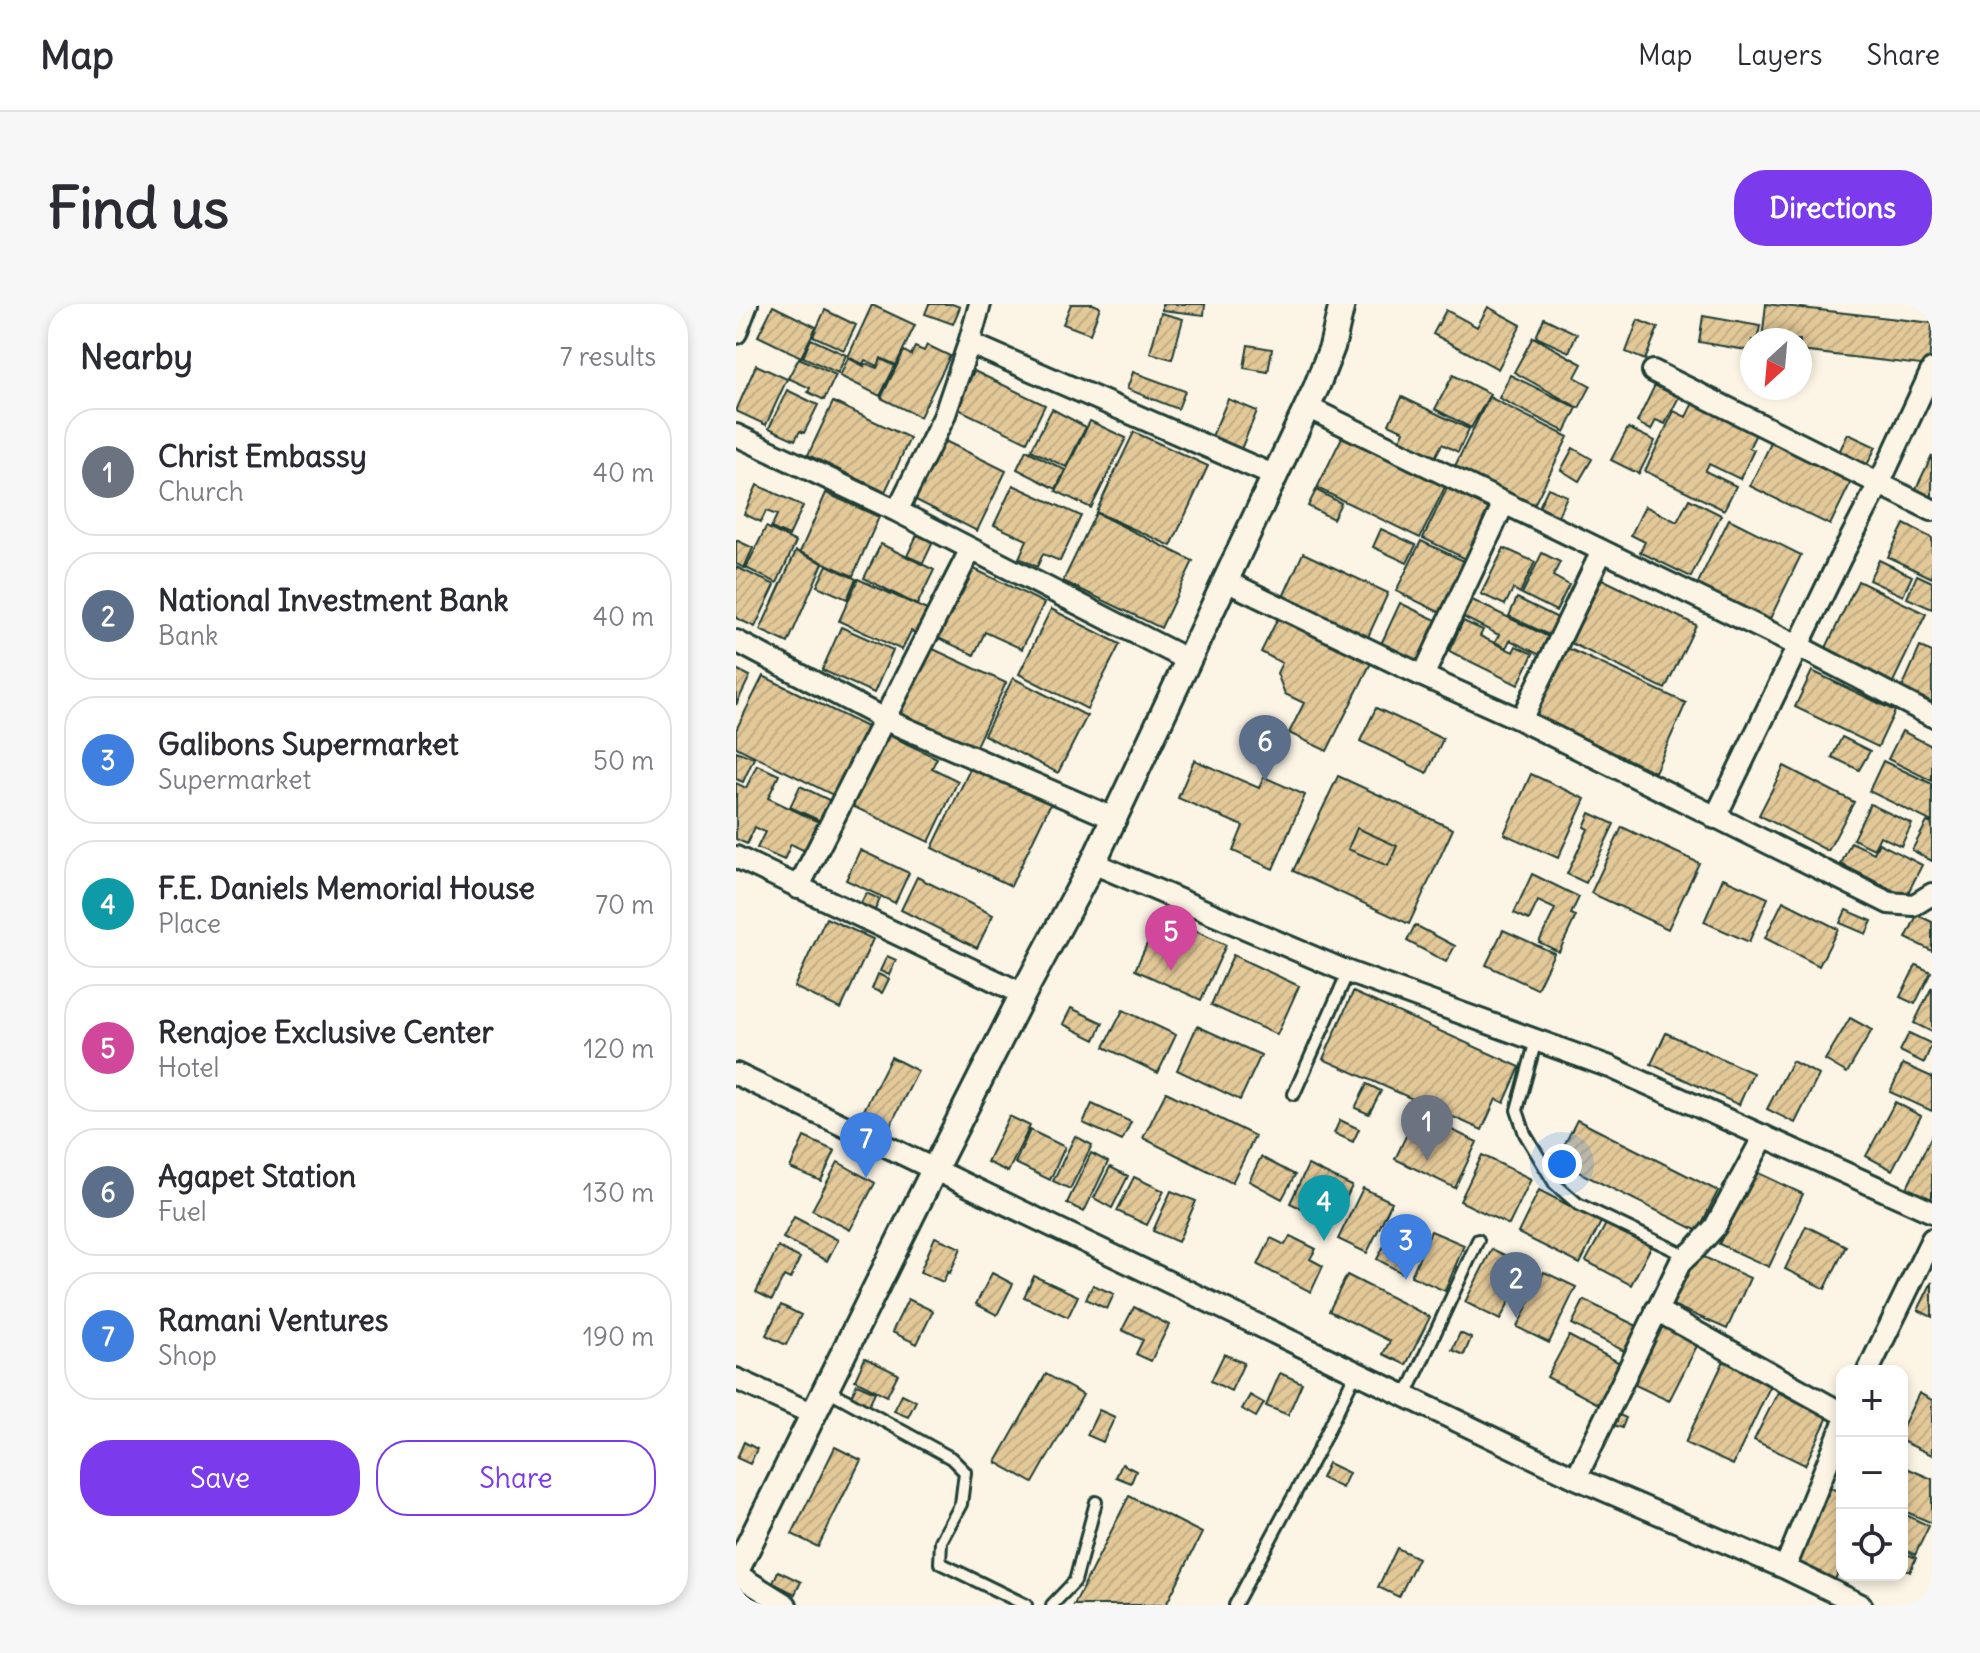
<!DOCTYPE html>
<meta charset="utf-8">
<style>
body{margin:0;font-family:Delius,sans-serif;background:#f7f7f7;color:#2b2b33}
.controls{position:absolute;right:24px;bottom:24px;display:grid;overflow:hidden;border-radius:16px;box-shadow:0 4px 12px #0003}
.controls button{width:72px;height:72px;display:grid;place-items:center;padding:0;border:0;border-bottom:2px solid #e1e1e2;background:#fff;color:#2b2b33;font:40px sans-serif}
.compass{position:absolute;left:1004px;top:24px;width:72px;height:72px;border-radius:50%;background:#fff;box-shadow:0 4px 12px #0003;rotate:206deg}
.you{position:absolute;left:826px;top:860px;width:28px;height:28px;margin:-20px;border:6px solid #fff;border-radius:50%;background:#1a73e8;box-shadow:0 0 0 12px #1a73e833}
.badge{display:grid;place-items:center;width:52px;height:52px;border-radius:50%;background:#7c3aed;color:#fff;font-size:26px;font-weight:700}
.pin{position:absolute;translate:-50% -66px;filter:drop-shadow(0 2px 4px #0008)}
.pin::after{content:'';position:absolute;top:42px;width:28px;height:24px;background:inherit;clip-path:polygon(0 0,100% 0,50% 100%)}
.list{margin:0;padding:0;list-style:none}
h2{display:flex;justify-content:space-between;align-items:center;height:104px;margin:0;padding:0 32px;font-size:34px}
h2 small{font-size:26px;font-weight:400;color:#7c7c81}
.list li{display:grid;grid-template-columns:52px 1fr auto;gap:24px;align-items:center;box-sizing:border-box;height:128px;margin:0 16px 16px;padding:0 16px;border:2px solid #e1e1e2;border-radius:32px}
.list b{display:block;font-size:30px;white-space:nowrap}
.list p{margin:0;font-size:26px;white-space:nowrap;color:#7c7c81}
.list em{font-size:26px;font-style:normal;color:#7c7c81}
.actions{display:flex;gap:16px;padding:24px 32px}
.actions a{flex:1;padding:18px 0;border:2px solid #7c3aed;border-radius:32px;text-align:center;font-size:28px;color:#7c3aed}
.actions .main{background:#7c3aed;color:#fff}
.icon{flex:none;width:44px;height:44px;fill:none;stroke:currentColor;stroke-width:2;stroke-linecap:round;stroke-linejoin:round}
.map{position:relative;flex:none;width:1196px;height:1301px;overflow:hidden;border-radius:32px}
header{display:flex;align-items:center;gap:48px;box-sizing:border-box;height:112px;padding:0 40px;background:#fff;border-bottom:2px solid #e1e1e2}
header strong{font-size:38px}
nav{display:flex;gap:44px;margin-inline-start:auto;font-size:28px}
.intro{display:flex;align-items:center;justify-content:space-between;box-sizing:border-box;height:192px;padding:0 48px}
h1{margin:0;font-size:56px}
.button{padding:20px 36px;border-radius:32px;background:#7c3aed;color:#fff;font-size:28px;font-weight:700}
main{display:flex;gap:48px;padding:0 48px}
aside{flex:1;background:#fff;border-radius:32px;box-shadow:0 4px 12px #0003}
.map>svg:first-child{display:block}
.building{fill:url(#building-hatch);stroke:#1f3d34;stroke-width:2;fill-rule:evenodd}
.lines{fill:none;stroke-linecap:round;stroke-linejoin:round}
.service-casing{stroke:#1f3d34;stroke-width:16}
.minor-casing{stroke:#1f3d34;stroke-width:26}
.tertiary-casing{stroke:#1f3d34;stroke-width:30}
.service{stroke:#fcf5e5;stroke-width:10}
.minor{stroke:#fcf5e5;stroke-width:20}
.tertiary{stroke:#fcf5e5;stroke-width:24}
</style>
<header>
<strong>Map</strong>
<nav><a>Map</a><a>Layers</a><a>Share</a></nav>
</header>
<div class="intro"><h1>Find us</h1><a class="button">Directions</a></div>
<main>
<aside>
<h2>Nearby<small>7 results</small></h2>
<ul class="list">
<li><span class="badge" style="background:#6b7280">1</span><div><b>Christ Embassy</b><p>Church</p></div><em>40 m</em></li>
<li><span class="badge" style="background:#5c6f8a">2</span><div><b>National Investment Bank</b><p>Bank</p></div><em>40 m</em></li>
<li><span class="badge" style="background:#3f7fe0">3</span><div><b>Galibons Supermarket</b><p>Supermarket</p></div><em>50 m</em></li>
<li><span class="badge" style="background:#0f9aa8">4</span><div><b>F.E. Daniels Memorial House</b><p>Place</p></div><em>70 m</em></li>
<li><span class="badge" style="background:#d1479c">5</span><div><b>Renajoe Exclusive Center</b><p>Hotel</p></div><em>120 m</em></li>
<li><span class="badge" style="background:#5c6f8a">6</span><div><b>Agapet Station</b><p>Fuel</p></div><em>130 m</em></li>
<li><span class="badge" style="background:#3f7fe0">7</span><div><b>Ramani Ventures</b><p>Shop</p></div><em>190 m</em></li>
</ul>
<div class="actions"><a class="main">Save</a><a>Share</a></div>
</aside>
<div class="map">
<svg width="1196" height="1301" viewBox="0 0 1196 1301">
<defs>
<pattern id="building-hatch" width="6" height="6" patternUnits="userSpaceOnUse" patternTransform="scale(2)"><rect width="6" height="6" fill="#e3c898"/><path d="M-1 1l2-2M0 6l6-6M5 7l2-2" fill="none" stroke="#c2ad84"/></pattern>
</defs>
<rect width="100%" height="100%" fill="#fcf5e5"/>
<filter id="ink" filterUnits="userSpaceOnUse"><feTurbulence type="fractalNoise" baseFrequency=".0125" numOctaves="2"/><feDisplacementMap in="SourceGraphic" scale="16" xChannelSelector="R" yChannelSelector="G"/><feConvolveMatrix kernelMatrix="1 2 1 2 8 2 1 2 1" color-interpolation-filters="sRGB"/></filter>
<g filter="url(#ink)">
<path class="building" d="M193,0H216L224,3L217,20L189,10Z
M335,0H357L364,3L354,30L327,20Z
M426,0H469L468,11L426,6Z
M1030,0L1196,19L1193,62L1064,47V36H1026Z
M136,1L179,21L160,61L145,54L142,62L129,56L127,60L112,53Z
M37,2L80,23L65,53L22,32Z
M752,3L785,21L762,65L697,30L710,6L741,23Z
M89,6L120,21L108,46L77,32Z
M425,9L447,15L436,55L414,49Z
M967,12L1024,22L1021,36H1016V47L963,38Z
M808,14L841,30L833,48L800,33Z
M902,16L922,24L909,56L890,48Z
M797,33L846,60L839,73L855,82L843,104L778,68Z
M75,35L110,51L102,69L67,53Z
M191,41L214,52L184,113L145,94L168,47L175,51L179,43L188,47Z
M512,41L536,45L532,68L508,64Z
M63,54L100,71L88,96L72,88L74,84L52,74Z
M112,54L128,62L129,59L141,64L145,55L159,62L144,92L104,72Z
M20,61L51,75L30,121L0,107Z
M238,67L309,101L291,138L220,104Z
M397,68L449,87L442,105L391,85Z
M717,71L754,90L735,124L699,105Z
M774,71L841,104L829,128L763,94Z
M919,81L943,93L929,120L920,116L915,126L901,118Z
M51,86L82,101L68,129L64,127L59,136L33,124Z
M666,93L733,125L722,148L706,140L697,157L662,140L668,127L653,120Z
M753,93L832,133L795,207L716,168Z
M492,95L521,107L503,150L474,137Z
M959,95L1022,126L1013,144L1018,146L1004,175L973,160L969,167L1000,182L988,206L909,167L938,107L950,113Z
M97,98L174,134L149,188L72,151Z
M316,105L350,123L330,163L295,146Z
M354,117L390,134L355,204L320,187Z
M892,124L919,137L903,170L875,156Z
M398,128L472,162L435,242L360,208Z
M608,129L711,179L684,234L581,184Z
M1112,130L1140,143L1129,165L1101,152Z
M205,135L270,167L241,227L176,194Z
M1036,137L1116,176L1094,221L1014,182Z
M837,144L856,155L843,177L825,166Z
M290,146L329,166L320,185L281,165Z
M1196,151V200L1177,191Z
M713,180L758,202L732,256L687,234Z
M21,181L67,202L53,232L35,224L41,211L30,207L25,218L8,210Z
M277,181L345,212L324,257L307,250L301,263L283,254L291,236L258,221Z
M812,184L831,192L822,212L803,203Z
M580,186L605,199L597,215L572,202Z
M90,189L143,213L117,272L64,248Z
M953,195L985,211L955,273L904,248L909,238L895,231L909,202L941,218Z
M360,209L457,257L425,324L327,277Z
M993,215L1065,251L1032,319L960,283Z
M1168,220L1196,234V274L1152,253Z
M30,223L60,238L41,279L10,264Z
M645,225L680,241L671,259L637,243Z
M181,231L197,238L187,259L171,252Z
M0,236L17,244L8,264L0,260Z
M685,237L730,258L705,309L660,287Z
M145,240L198,266L181,301L128,274Z
M768,244L799,258L784,289L777,285L769,301L745,290Z
M60,247L87,259L52,339L24,326Z
M567,249L652,289L632,333L547,293Z
M806,249L824,258L817,272L833,281L820,307L786,290Z
M1143,256L1176,272L1167,292L1133,276Z
M91,261L120,275L111,295L81,282Z
M232,262L308,299L286,345L249,328L238,351L198,332Z
M0,263L39,281L19,323L0,314Z
M1181,271L1196,278V305L1171,294Z
M122,275L191,306L180,330L175,327L166,346L103,317Z
M866,275L960,321L929,385L835,339Z
M1122,277L1190,310L1156,380L1088,348Z
M781,294L826,316L817,333L773,312Z
M734,295L817,335L808,353L774,336L770,344L759,338L763,331L725,312Z
M664,299L700,316L691,335L695,336L685,358L645,340Z
M315,305L384,340L351,405L283,370Z
M542,314L635,359L591,447L553,429L568,399L549,390L541,369L546,359L525,348Z
M727,317L747,326L744,332L777,348L780,342L797,350L782,381L713,347Z
M105,323L157,346L138,389L86,366Z
M827,342L950,399L919,468L795,411Z
M1184,343L1196,348V398L1166,384Z
M195,344L270,379L238,446L163,411Z
M0,365L14,372L0,401Z
M1076,367L1159,407L1142,443L1059,403Z
M27,372L133,424L99,492L0,443V426Z
M277,374L351,412L322,469L248,431Z
M640,404L707,435L691,469L624,437Z
M1166,427L1196,442V477L1152,455Z
M148,429L201,454L196,464L222,477L193,538L114,501Z
M1106,433L1134,447L1123,466L1096,453Z
M0,447L18,454L7,478L0,475Z
M458,456L523,484L528,473L569,491L537,565L497,547L507,522L442,494Z
M1147,457L1196,480V518L1133,487Z
M21,461L43,471L32,494L83,518L69,547L55,540L48,556L21,544L29,528L19,523L11,540L0,535V479L10,484Z
M236,461L315,499L275,582L196,544Z
M1048,462L1118,498L1092,547L1023,511Z
M795,470L849,495L822,554L768,530Z
M602,472L717,525L673,620L557,567ZM621,524L661,542L652,562L612,545Z
M64,482L99,499L89,519L54,503Z
M1134,500L1176,520L1165,542L1144,532L1138,545L1117,535Z
M854,509L878,520L850,579L831,570L852,525L848,523Z
M1191,518L1196,520V557L1176,546Z
M886,523L963,559L932,625L855,589Z
M621,524L661,542L652,562L612,545Z
M1115,538L1138,549L1143,539L1186,561L1170,593L1105,560Z
M124,546L173,569L159,599L110,576Z
M796,570L843,593L835,610L840,612L823,648L803,638L819,605L802,597L793,616L778,609Z
M181,573L257,611L241,644L165,606Z
M987,574L1032,594L1013,638L968,618Z
M130,589L144,595L138,608L124,601Z
M1047,597L1102,625L1083,662L1029,634Z
M1110,606L1136,617L1130,630L1104,619Z
M424,611L490,641L465,696L399,666Z
M1181,611L1196,618V647L1170,634Z
M90,614L137,635L105,705L58,683Z
M679,621L719,642L710,658L671,637Z
M767,626L818,649L801,685L750,661Z
M497,651L563,682L541,731L475,701Z
M151,652L160,656L153,671L144,667Z
M1180,661L1195,668L1179,700L1164,693Z
M142,670L153,675L146,689L136,685Z
M1196,683V728L1178,719Z
M617,688L784,763L768,799L760,795L746,826L587,755Z
M335,704L367,719L359,736L327,720Z
M387,706L440,731L422,769L368,743Z
M1114,714L1136,726L1111,769L1089,756Z
M461,722L525,751L504,796L441,766Z
M930,729L1017,769L1003,801L915,760Z
M1173,729L1196,740L1188,759L1164,747Z
M155,753L182,767L154,822L127,808Z
M1056,757L1083,771L1059,819L1031,805Z
M1167,760L1196,773V807L1154,788Z
M631,780L645,787L633,810L619,804Z
M430,788L519,832L496,879L407,834Z
M1159,798L1185,812L1156,866L1130,852Z
M356,800L395,818L386,837L347,819Z
M681,809L741,838L719,884L659,855Z
M273,812L294,822L272,868L251,858Z
M604,816L623,825L617,838L598,829Z
M841,816L982,887L962,927L820,857Z
M294,826L329,843L314,876L279,859Z
M1196,831V896L1171,884Z
M339,832L356,841L334,885L317,877Z
M68,833L99,847L85,877L54,864Z
M355,849L372,858L348,908L331,899Z
M746,851L795,875L773,921L724,897Z
M525,853L559,871L546,895L513,877Z
M102,858L139,879L114,926L76,906Z
M572,861L616,882L598,920L554,899Z
M374,863L392,872L376,904L358,894Z
M1018,867L1067,890L1033,963L983,940Z
M398,873L428,887L411,921L381,907Z
M627,884L656,898L631,949L602,935Z
M803,886L865,918L844,960L782,929Z
M435,887L460,897L442,938L417,927Z
M664,911L690,925L666,969L641,955Z
M58,913L102,936L91,957L47,934Z
M871,918L916,941L895,981L850,957Z
M1070,922L1110,942L1089,985L1049,965Z
M695,927L728,941L709,987L675,972Z
M554,932L580,945L574,955L587,962L575,988L522,961L535,934L549,941Z
M199,933L225,944L214,969L212,967L207,978L184,968Z
M42,943L64,954L54,975L48,972L36,996L20,988Z
M756,945L791,962L764,1016L729,998Z
M957,948L1014,974L991,1025L934,1000Z
M808,968L840,983L813,1039L781,1023Z
M256,969L277,980L261,1011L240,1000Z
M611,971L694,1013L670,1061L647,1050L654,1037L593,1007Z
M298,972L342,992L332,1013L288,993Z
M1196,978V1013L1182,1006Z
M357,981L378,990L371,1005L350,995Z
M172,995L197,1007L181,1040L156,1028Z
M848,996L901,1022L888,1047L836,1020Z
M45,1001L65,1011L50,1041L30,1031Z
M398,1003L433,1021L415,1057L400,1050L407,1036L386,1026Z
M926,1017L964,1036L933,1097L895,1079Z
M724,1029L735,1034L728,1051L716,1046Z
M833,1032L884,1059L862,1100L811,1073Z
M488,1050L508,1059L495,1087L475,1077Z
M991,1050L1039,1072L997,1161L949,1139Z
M129,1054L162,1070L151,1092L119,1076Z
M544,1069L566,1079L552,1111L530,1102Z
M310,1070L347,1091L297,1179L260,1158Z
M121,1080L139,1088L131,1105L113,1096Z
M1042,1088L1092,1113L1069,1161L1018,1136Z
M1183,1089L1196,1096V1151L1166,1137V1124Z
M166,1090L180,1097L172,1113L158,1107Z
M514,1091L528,1099L520,1113L506,1105Z
M363,1106L379,1113L367,1138L351,1131Z
M877,1108L890,1114L886,1124L872,1119Z
M8,1138L21,1145L14,1160L1,1154Z
M99,1143L125,1156L82,1243L56,1230Z
M592,1159L613,1169L606,1184L585,1174Z
M386,1160L400,1167L395,1179L380,1173Z
M1166,1162L1196,1175V1219L1166,1206Z
M1095,1184L1106,1189V1260L1098,1278L1059,1259Z
M393,1192L466,1229L430,1301H338Z
M1166,1209L1193,1222L1179,1251L1166,1244Z
M661,1244L682,1254L663,1293L642,1283Z
M1166,1248L1180,1254L1174,1268L1166,1264Z
M42,1267L65,1278L59,1290L37,1279Z"/>
<g class="lines">
<g class="service-casing">
<path id="service" d="M800,736L781,806L789,830L819,880L842,900L951,952
M558,790L612,668
M90,1085L215,1154L229,1168L225,1200L205,1237L204,1259L290,1301
M670,1092L742,936
M316,1301L339,1277L360,1198
M499,1301L583,1145L620,1068"/>
</g>
<g class="minor-casing">
<path id="minor" d="M244,0L233,39L208,113L161,207L452,356
M0,29L11,0
M233,39L539,172
M917,67L1196,206
M571,103L1062,342L1196,412
M0,131L161,207
M490,277L687,372L785,416L1153,599L1178,601L1196,590
M0,337L150,416L377,514
M687,372L768,199
M785,416L866,247
M979,514L1104,255L1143,180L1196,66
M0,553L287,690
M357,559L612,668L874,763L1196,908
M62,584L235,245
M0,770L840,1174L1049,1264L1125,1301
M920,1006L1106,1109
M1132,1067L1196,935
M0,1075L77,1110
M840,1174L944,959L960,944L979,923L1028,832
M1049,1264L1106,1123
M0,1270L50,1301"/>
</g>
<g class="tertiary-casing">
<path id="tertiary" d="M0,1267L198,866L287,690L357,559L580,84L596,43L606,0"/>
</g>
<use href="#service" class="service"/>
<use href="#minor" class="minor"/>
<use href="#tertiary" class="tertiary"/>
</g>
</g>
</svg>
<div class="controls">
<button>+</button>
<button>−</button>
<button><svg class="icon" aria-label="locate" viewBox="0 0 24 24"><circle cx="12" cy="12" r="6"/><path d="M12 2v4M12 18v4M2 12h4M18 12h4"/></svg></button>
</div>
<svg class="compass" viewBox="-18 -18 36 36"><path d="M0-13l5 13h-10z" fill="#e53935"/><path d="M0 13l5-13h-10z" fill="#7c7c81"/></svg>
<div class="you"></div>
<div class="pin badge" style="left:691px;top:857px;background:#6b7280">1</div>
<div class="pin badge" style="left:780px;top:1014px;background:#5c6f8a">2</div>
<div class="pin badge" style="left:670px;top:976px;background:#3f7fe0">3</div>
<div class="pin badge" style="left:588px;top:937px;background:#0f9aa8">4</div>
<div class="pin badge" style="left:435px;top:667px;background:#d1479c">5</div>
<div class="pin badge" style="left:529px;top:477px;background:#5c6f8a">6</div>
<div class="pin badge" style="left:130px;top:874px;background:#3f7fe0">7</div>
</div>
</main>
